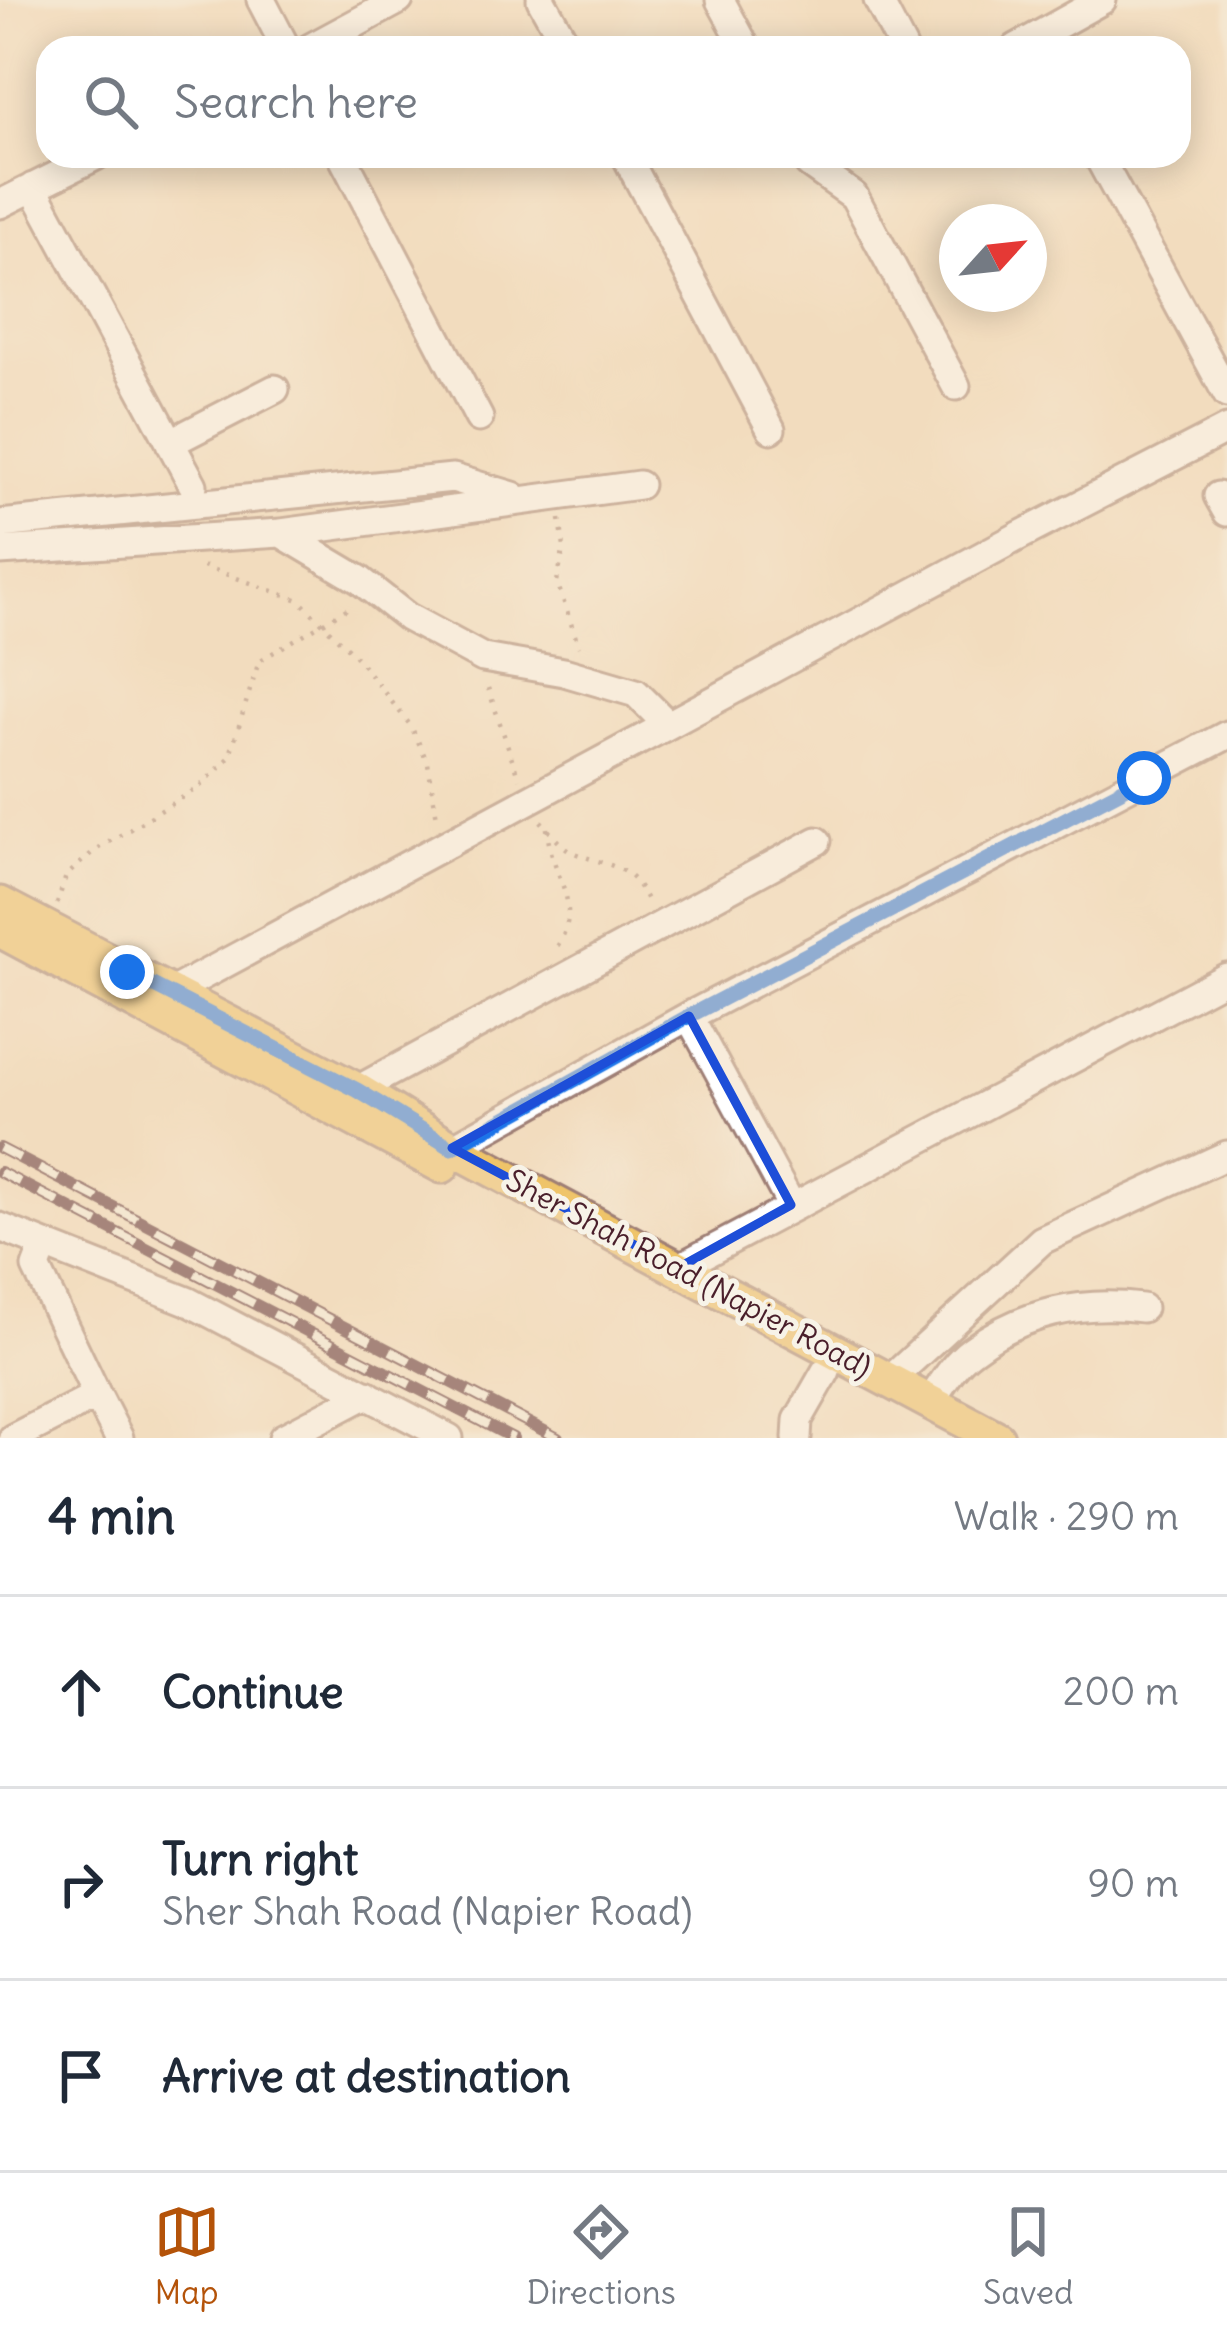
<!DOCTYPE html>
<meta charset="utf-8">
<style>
body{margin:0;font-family:Delius,sans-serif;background:#f2f2f3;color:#1f2937}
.compass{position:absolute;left:939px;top:204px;width:108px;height:108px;border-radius:50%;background:#fff;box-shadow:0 6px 30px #0003;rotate:63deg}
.stop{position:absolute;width:36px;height:36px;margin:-27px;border:9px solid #1a73e8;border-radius:50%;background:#fff}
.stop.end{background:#1a73e8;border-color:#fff;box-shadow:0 3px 12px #0008}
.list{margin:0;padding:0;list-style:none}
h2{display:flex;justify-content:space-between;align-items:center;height:156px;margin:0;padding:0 48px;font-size:51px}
h2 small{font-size:39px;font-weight:400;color:#747a83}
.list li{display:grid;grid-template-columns:78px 1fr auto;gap:36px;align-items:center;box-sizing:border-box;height:192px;padding:0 48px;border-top:3px solid #e0e1e3}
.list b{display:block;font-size:45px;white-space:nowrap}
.list p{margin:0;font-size:39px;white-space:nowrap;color:#747a83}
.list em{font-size:39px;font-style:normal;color:#747a83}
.icon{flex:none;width:66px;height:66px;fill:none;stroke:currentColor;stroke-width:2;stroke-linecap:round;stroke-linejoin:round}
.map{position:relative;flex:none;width:1227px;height:1438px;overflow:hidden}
.search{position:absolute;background:#fff;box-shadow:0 6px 30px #0003;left:36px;right:36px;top:36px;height:132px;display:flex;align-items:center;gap:30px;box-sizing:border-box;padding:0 42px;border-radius:36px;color:#747a83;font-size:45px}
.sheet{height:732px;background:#fff}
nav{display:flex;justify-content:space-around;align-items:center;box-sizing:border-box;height:168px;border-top:3px solid #e0e1e3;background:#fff;font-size:33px;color:#747a83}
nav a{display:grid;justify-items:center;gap:6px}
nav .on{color:#b45309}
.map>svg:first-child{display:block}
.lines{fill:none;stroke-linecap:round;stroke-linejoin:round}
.minor-casing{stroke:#9e7e74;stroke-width:33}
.major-casing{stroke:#9e7e74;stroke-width:39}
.path{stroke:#9e7e74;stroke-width:4.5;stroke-dasharray:3 9;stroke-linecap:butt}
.minor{stroke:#fff;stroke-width:27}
.major{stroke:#efc469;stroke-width:33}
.rail-casing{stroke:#4a1f2b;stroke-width:12}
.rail{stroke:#f7f3e8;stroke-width:8;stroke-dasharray:22;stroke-linecap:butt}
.route{stroke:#1a73e8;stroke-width:15}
.marked{fill:none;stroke:#1d4ed8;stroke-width:9;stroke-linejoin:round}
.labels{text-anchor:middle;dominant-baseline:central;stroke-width:10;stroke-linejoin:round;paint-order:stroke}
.street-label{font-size:30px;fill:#4a1f2b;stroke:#f7f3e8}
</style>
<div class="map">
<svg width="1227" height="1438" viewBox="0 0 1227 1438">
<rect width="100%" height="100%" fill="#f7f3e8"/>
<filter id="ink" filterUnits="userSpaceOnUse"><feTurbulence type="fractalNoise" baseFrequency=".00833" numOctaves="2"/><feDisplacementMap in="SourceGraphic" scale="24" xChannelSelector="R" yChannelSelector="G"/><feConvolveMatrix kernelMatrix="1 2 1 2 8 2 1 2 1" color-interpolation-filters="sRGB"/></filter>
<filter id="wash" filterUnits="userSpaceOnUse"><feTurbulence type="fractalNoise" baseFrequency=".004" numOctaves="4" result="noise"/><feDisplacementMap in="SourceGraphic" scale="48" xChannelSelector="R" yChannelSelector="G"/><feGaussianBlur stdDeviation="2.7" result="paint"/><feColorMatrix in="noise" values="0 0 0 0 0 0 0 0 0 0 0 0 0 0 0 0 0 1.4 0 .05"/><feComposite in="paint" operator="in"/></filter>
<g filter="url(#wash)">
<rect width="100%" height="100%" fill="#f2dcbe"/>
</g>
<g filter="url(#ink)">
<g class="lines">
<g class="minor-casing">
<path id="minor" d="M261,0L286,48
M541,0L568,48
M720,0L746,48
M878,0L903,48
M310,48L399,0
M1016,48L1102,0
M342,156L479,418
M626,156L771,429
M1098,156L1227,394
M809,164L854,196L956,386
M33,187L193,485
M0,204L96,156
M170,443L275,389
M639,485L281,533L360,580L407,617L483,658L564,672L636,693L668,725
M1218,496L1227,512
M0,524L453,478L513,496
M0,551L281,533
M168,994L1021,535L1227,429
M689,1016L791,1205
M357,1090L817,841
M452,1148L689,1016L1227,735
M0,1227L187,1301L449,1438
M678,1268L1227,977
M890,1380L1042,1240L1227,1155
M97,1395L119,1438
M930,1402C942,1384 954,1363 972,1350C1021,1313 1082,1300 1142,1308
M13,1438L97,1395L36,1267L44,1246
M283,1438L367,1394
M797,1438L798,1420L826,1371"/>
</g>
<g class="major-casing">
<path id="major" d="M0,904L357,1090L452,1148L997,1438
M0,930L442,1166"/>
</g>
<path class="path" d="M560,519L564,547L557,582L579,647
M203,566L299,600L357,658L411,726L428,763L437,818
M488,688L519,779
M541,821C551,833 561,848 577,854C611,867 629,864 647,900
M547,828C550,878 588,904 554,951
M57,904L66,876L94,851L198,788L229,758L259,661L350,607"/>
<use href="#minor" class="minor"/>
<use href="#major" class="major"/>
<g class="rail-casing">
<path id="rail" d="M0,1148L558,1438
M0,1172L513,1438"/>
</g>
<use href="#rail" class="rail"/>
</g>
</g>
<g class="lines" filter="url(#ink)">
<path class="route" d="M127,972L357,1090L452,1148L689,1016L1144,778"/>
</g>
<path d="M0 0H1227V1438H0ZM689,1016L791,1205L678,1268L452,1148Z" fill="#f2dcbe" fill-opacity=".55" fill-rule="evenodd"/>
<path class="marked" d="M689,1016L791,1205L678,1268L452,1148Z"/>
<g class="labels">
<g class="street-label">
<text transform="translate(689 1273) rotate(28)">Sher Shah Road (Napier Road)</text>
</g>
</g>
</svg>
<svg class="compass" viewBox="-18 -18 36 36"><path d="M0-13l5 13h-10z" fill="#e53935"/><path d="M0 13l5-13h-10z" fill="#747a83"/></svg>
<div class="stop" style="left:1144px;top:778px"></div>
<div class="stop end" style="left:127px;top:972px"></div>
<div class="search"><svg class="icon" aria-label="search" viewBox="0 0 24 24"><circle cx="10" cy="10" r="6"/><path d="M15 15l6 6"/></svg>Search here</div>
</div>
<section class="sheet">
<h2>4 min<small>Walk · 290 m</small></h2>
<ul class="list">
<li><svg class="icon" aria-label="ahead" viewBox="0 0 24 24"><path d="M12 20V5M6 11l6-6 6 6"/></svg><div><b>Continue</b></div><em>200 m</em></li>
<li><svg class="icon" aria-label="right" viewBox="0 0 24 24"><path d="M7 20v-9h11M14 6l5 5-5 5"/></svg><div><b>Turn right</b><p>Sher Shah Road (Napier Road)</p></div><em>90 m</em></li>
<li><svg class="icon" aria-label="arrive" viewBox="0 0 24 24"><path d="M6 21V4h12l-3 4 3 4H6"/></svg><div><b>Arrive at destination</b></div></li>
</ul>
</section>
<nav>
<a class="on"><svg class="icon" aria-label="map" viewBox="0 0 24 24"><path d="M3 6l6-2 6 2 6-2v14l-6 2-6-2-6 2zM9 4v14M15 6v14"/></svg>Map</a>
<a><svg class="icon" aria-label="directions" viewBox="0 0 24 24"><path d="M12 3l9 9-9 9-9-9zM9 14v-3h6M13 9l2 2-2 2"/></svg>Directions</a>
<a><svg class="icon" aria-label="saved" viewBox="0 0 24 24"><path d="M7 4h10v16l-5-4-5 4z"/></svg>Saved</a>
</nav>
